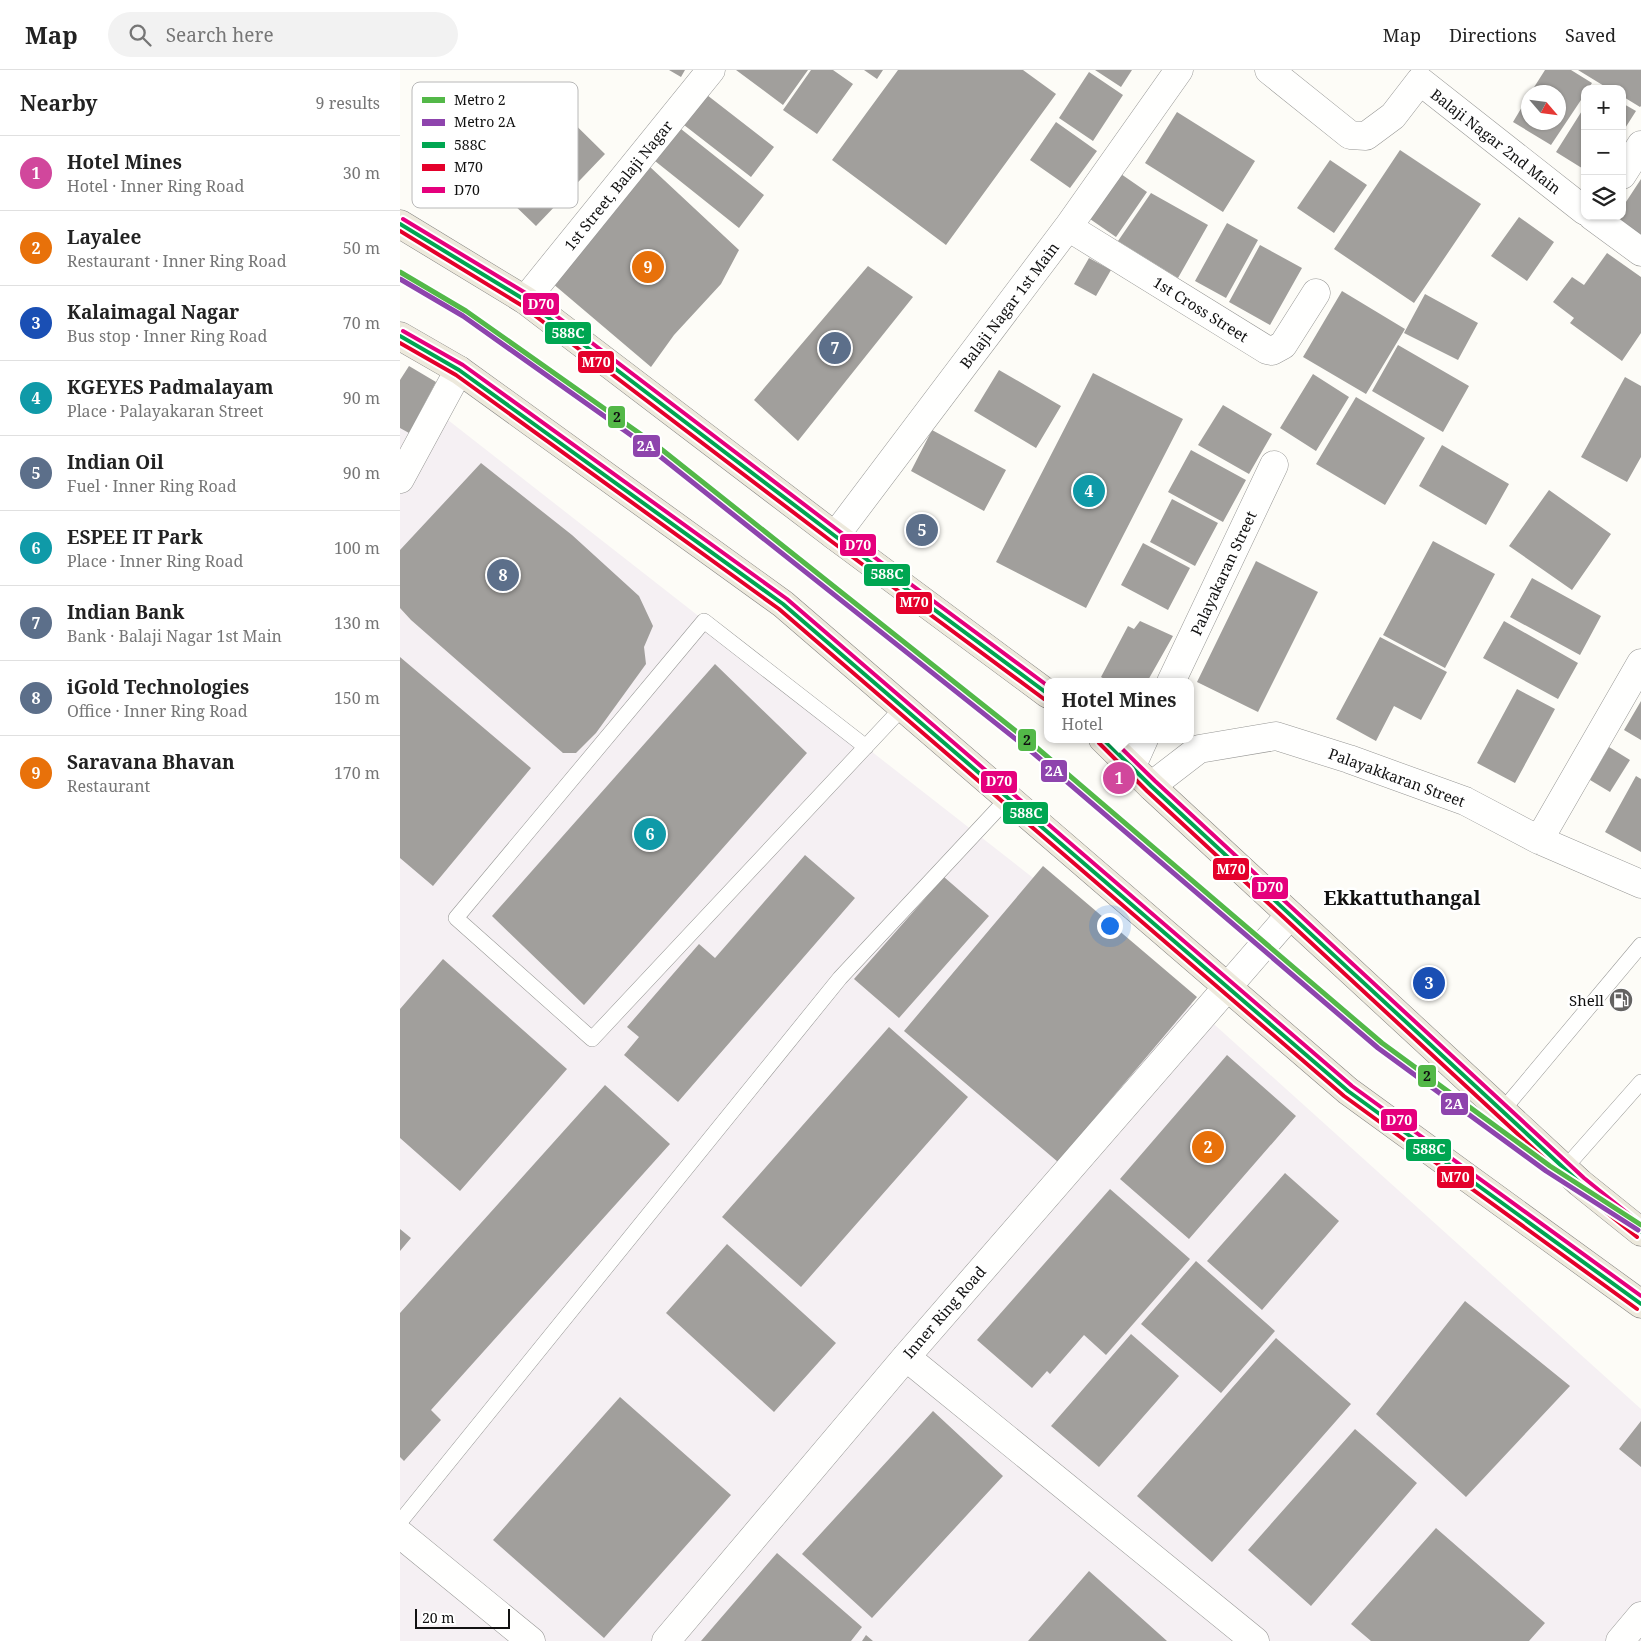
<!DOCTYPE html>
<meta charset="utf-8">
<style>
body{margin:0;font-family:"Noto Serif",serif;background:#f2f2f2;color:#222}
.controls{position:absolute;right:15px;top:15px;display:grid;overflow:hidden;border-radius:10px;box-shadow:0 1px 4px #0004}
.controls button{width:45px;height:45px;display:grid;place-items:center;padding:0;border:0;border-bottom:1px solid #e0e0e0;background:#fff;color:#222;font:25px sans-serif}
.compass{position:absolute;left:1121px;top:15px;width:45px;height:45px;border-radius:50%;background:#fff;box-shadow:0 1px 4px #0004;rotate:118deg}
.scale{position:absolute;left:15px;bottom:12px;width:95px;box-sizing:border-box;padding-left:5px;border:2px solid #111;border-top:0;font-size:14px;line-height:18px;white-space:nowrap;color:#111;-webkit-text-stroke:4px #fff;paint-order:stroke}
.you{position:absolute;left:709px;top:855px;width:18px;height:18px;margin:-12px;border:4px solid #fff;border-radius:50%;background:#1a73e8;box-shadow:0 0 0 8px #1a73e833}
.badge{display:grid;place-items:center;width:32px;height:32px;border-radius:50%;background:#646362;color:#fff;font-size:16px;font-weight:700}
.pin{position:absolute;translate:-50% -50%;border:2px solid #fff;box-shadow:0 1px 5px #0006}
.popup{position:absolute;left:644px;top:608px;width:150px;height:65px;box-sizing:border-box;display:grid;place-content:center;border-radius:10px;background:#fff;filter:drop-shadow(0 1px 4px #0005);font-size:16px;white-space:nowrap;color:#767676}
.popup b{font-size:19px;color:#222}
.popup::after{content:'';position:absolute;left:50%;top:100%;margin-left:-10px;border:10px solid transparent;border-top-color:#fff}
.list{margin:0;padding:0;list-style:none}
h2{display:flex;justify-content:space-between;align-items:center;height:65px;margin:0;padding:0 20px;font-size:21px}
h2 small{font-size:16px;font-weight:400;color:#767676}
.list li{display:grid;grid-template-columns:32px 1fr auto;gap:15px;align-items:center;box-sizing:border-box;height:75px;padding:0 20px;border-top:1px solid #e0e0e0}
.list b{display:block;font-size:19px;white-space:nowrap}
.list p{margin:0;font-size:16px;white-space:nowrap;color:#767676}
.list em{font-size:16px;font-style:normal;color:#767676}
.icon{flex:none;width:28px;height:28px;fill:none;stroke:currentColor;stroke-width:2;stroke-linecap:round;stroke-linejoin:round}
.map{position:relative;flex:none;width:1241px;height:1571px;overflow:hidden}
header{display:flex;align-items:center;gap:30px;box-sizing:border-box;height:70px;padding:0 25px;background:#fff;border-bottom:1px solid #e0e0e0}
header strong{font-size:24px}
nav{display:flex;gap:28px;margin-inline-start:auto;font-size:18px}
.search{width:350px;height:45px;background:#f2f2f2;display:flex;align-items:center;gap:12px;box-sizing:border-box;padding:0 18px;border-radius:28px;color:#767676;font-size:19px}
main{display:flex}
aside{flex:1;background:#fff}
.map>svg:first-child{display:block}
.industrial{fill:#f5f0f3}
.building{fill:#a19f9c}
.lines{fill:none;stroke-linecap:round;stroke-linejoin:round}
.lane-casing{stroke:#979795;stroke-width:16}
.street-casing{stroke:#979795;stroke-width:29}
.primary-casing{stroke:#858482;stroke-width:29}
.lane{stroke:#fffffe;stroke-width:15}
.street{stroke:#fffffe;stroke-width:28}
.primary{stroke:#ede9dc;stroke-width:28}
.bus-1-casing{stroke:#fff;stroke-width:8}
.bus-2-casing{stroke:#fff;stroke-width:8}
.bus-3-casing{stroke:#fff;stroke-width:8}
.bus-1{stroke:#00a651;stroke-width:4}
.bus-2{stroke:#e4002b;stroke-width:4}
.bus-3{stroke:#e5007d;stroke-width:4}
.metro-1-casing{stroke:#fff;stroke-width:9}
.metro-2-casing{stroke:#fff;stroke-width:9}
.metro-1{stroke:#53b848;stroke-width:5}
.metro-2{stroke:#8e44ad;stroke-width:5}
.labels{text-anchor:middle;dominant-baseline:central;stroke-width:5;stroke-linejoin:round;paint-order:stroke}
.street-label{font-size:15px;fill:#111;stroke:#fff}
.poi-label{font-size:15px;fill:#111;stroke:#fff;text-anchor:end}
.district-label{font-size:20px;font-weight:bold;fill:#111;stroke:#fff}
.key{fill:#fff;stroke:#b8b8b8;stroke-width:1}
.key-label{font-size:14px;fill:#111}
.line-badge{stroke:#fff;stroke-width:2}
.badge-label{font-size:14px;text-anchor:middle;font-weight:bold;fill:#fff}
.pale-badge-label{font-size:14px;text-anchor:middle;font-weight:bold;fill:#111}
</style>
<header>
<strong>Map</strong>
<div class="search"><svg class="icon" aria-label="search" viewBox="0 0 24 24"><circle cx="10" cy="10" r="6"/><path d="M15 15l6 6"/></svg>Search here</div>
<nav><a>Map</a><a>Directions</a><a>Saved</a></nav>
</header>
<main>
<aside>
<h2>Nearby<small>9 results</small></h2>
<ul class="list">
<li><span class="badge" style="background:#d1479c">1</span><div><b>Hotel Mines</b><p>Hotel · Inner Ring Road</p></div><em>30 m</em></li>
<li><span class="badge" style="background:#e8710a">2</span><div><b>Layalee</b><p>Restaurant · Inner Ring Road</p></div><em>50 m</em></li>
<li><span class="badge" style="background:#1a4fb4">3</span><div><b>Kalaimagal Nagar</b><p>Bus stop · Inner Ring Road</p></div><em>70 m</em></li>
<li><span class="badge" style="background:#0f9aa8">4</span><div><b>KGEYES Padmalayam</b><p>Place · Palayakaran Street</p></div><em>90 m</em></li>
<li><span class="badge" style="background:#5c6f8a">5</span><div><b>Indian Oil</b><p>Fuel · Inner Ring Road</p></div><em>90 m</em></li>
<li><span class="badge" style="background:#0f9aa8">6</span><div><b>ESPEE IT Park</b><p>Place · Inner Ring Road</p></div><em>100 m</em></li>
<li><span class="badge" style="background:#5c6f8a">7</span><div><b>Indian Bank</b><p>Bank · Balaji Nagar 1st Main</p></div><em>130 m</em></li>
<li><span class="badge" style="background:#5c6f8a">8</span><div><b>iGold Technologies</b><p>Office · Inner Ring Road</p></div><em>150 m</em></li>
<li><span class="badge" style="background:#e8710a">9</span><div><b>Saravana Bhavan</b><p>Restaurant</p></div><em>170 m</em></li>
</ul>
</aside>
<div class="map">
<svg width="1241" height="1571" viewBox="0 0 1241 1571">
<rect width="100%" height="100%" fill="#fdfcf7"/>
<path class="industrial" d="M0,325L48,350L775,919L1241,1339V1571H0Z"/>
<path class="building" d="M269,0H285L281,7Z
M336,0H408L383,35Z
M411,0H433L453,14L417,64L383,40Z
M464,0H483L477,9Z
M498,0H623L656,24L546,175L432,90Z
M695,0H732L721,17Z
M1145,0H1171L1192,13L1188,19H1185V24L1151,75L1113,52L1128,27V52H1158V22H1131Z
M1178,0H1241V36L1240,37L1222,26V19H1209Z
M689,2L723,25L693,71L659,48Z
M142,22L205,84L136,156L85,107Z
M307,25L374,77L351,107L284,55Z
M1222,33L1236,41L1222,63Z
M1185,36V100L1156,82Z
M777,42L855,91L823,142L745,93Z
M74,46L102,59L82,103L54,91Z
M656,52L697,81L670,118L630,90Z
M281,59L364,125L339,158L255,91Z
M1000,80L1081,134L1014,233L934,179Z
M930,90L967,115L934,163L897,138Z
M249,96L339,180L321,214L274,265L251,297L152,213Z
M721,104L747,122L716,167L690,149Z
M1241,109V168L1214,151L1217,146H1222V138Z
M751,123L808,155L778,208L718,171Z
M1119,147L1154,172L1127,211L1091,186Z
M827,153L858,170L826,228L795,211Z
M860,175L902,198L870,255L829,232Z
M1207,183L1241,207V263L1222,291L1170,253L1174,248L1153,232L1172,207L1184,215Z
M689,188L711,200L696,226L674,214Z
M468,196L513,227L398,371L354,330Z
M942,221L1005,259L966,324L903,287Z
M1025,224L1078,253L1058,290L1004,263Z
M998,275L1069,316L1043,362L972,321Z
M9,296L36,312L9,363L0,358V310Z
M599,300L661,336L636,378L574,341Z
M693,303L783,349L686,538L596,492Z
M913,304L949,327L916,381L880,358Z
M1225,307L1241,316V387L1227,412L1181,387Z
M956,327L1025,368L985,435L916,394Z
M823,335L872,364L849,404L798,375Z
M532,360L606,400L584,441L511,401Z
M1042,375L1109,414L1086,455L1019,416Z
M791,380L846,410L823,452L768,422Z
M81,393L172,465L239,526L253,556L244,577L246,594L196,663L176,683H163L11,550L0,538V480Z
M1149,420L1211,464L1172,520L1109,476Z
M772,429L818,453L795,496L750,472Z
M1033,471L1095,504L1045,598L983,565Z
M743,473L790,498L768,540L721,515Z
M856,491L918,522L858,642L797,612Z
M1132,508L1201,546L1180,585L1110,547Z
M740,551L773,566L747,612H709L701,607L728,556L734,559Z
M1104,551L1178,593L1158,629L1083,588Z
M980,567L1047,602L1021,650L994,636L976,671L936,649Z
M0,587L131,698L33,816L0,788Z
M315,594L407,683L184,935L92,846Z
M1117,619L1155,639L1115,713L1077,693Z
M1241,631V670L1224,660Z
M1209,677L1230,690L1210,722L1190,710Z
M1236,706L1241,709V782L1205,762Z
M405,785L455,828L278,1032L224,985L239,967L227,957L299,874L315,888Z
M643,796L797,927L658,1092L504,961Z
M544,807L589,846L499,948L454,909Z
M43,889L167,999L60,1121L0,1068V939Z
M489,957L568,1027L401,1217L322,1147Z
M827,985L896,1046L789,1169L720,1109Z
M205,1015L270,1074L31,1340L41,1350L4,1391L0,1387V1243Z
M885,1103L939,1151L862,1240L807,1191Z
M710,1119L790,1189L706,1285L684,1265L650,1304L647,1301L632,1318L577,1270Z
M0,1159L11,1168L0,1181Z
M327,1174L436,1273L374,1342L266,1243Z
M796,1191L875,1261L821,1323L741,1254Z
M1065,1231L1170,1316L1066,1427L976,1344Z
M731,1264L779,1306L699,1397L651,1356Z
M876,1268L951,1334L812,1492L737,1426Z
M220,1327L331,1425L204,1568L93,1470Z
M533,1341L603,1406L472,1548L402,1484Z
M1241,1351V1397L1219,1379Z
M955,1359L1017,1413L911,1536L848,1480Z
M1036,1458L1145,1553L1129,1571H971L951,1554Z
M377,1483L462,1557L451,1571H301Z
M689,1501L767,1571H628Z
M466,1565L473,1571H462Z"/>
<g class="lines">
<g class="lane-casing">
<path id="lane" d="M466,677L304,551L56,848L192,969L503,637
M1102,1041L1241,875
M1165,1098L1241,1012
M0,1452L440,908L608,728"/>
</g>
<g class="street-casing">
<path id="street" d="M869,0L950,65L966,66L993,46L1020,11L1185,141
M1222,105L1241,75
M1192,146L1241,182
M668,157L867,280L872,281L883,275L916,223
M125,230L311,0
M0,409L59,300
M435,466L668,157L779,0
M771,612L874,395
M731,698L744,669
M751,716L799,679L876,666L949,689L1065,731L1139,770L1241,814
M1139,770L1241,593
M506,1287L855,1571
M0,1464L131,1571
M266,1571L506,1287L890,845
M1220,1571L1241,1546"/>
</g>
<g class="primary-casing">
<path id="primary" d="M0,154L125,230L435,466L648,624
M0,266L59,300L383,534L948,1021L1241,1234
M703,669L751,716L1180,1113L1241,1162"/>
</g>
<use href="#lane" class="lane"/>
<use href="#street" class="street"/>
<use href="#primary" class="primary"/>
<g class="bus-1-casing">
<path id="bus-1" d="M0,154L125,230L435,466L648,624
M0,266L59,300L383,534L948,1021L1241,1234
M703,669L751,716L1180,1113L1241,1162"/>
</g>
<g class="bus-2-casing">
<path id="bus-2" d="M0,161L121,235L431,471L644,629
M0,273L56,305L379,539L944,1026L1237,1239
M699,673L747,721L1176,1118L1237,1167"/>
</g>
<g class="bus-3-casing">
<path id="bus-3" d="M3,149L129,225L439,461L648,616
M3,261L63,295L387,529L952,1016L1241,1226
M712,669L755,711L1184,1108L1241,1154"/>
</g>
<use href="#bus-1" class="bus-1"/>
<use href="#bus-2" class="bus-2"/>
<use href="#bus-3" class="bus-3"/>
<g class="metro-1-casing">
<path id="metro-1" d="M0,202L66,241L256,375L636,677L982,973L1150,1096L1241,1155"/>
</g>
<g class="metro-2-casing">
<path id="metro-2" d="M0,209L63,246L252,380L632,682L978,978L1146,1101L1238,1160"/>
</g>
<use href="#metro-1" class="metro-1"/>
<use href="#metro-2" class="metro-2"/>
</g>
<defs>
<g id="fuel-disc" transform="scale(1.25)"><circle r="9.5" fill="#646362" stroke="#fff"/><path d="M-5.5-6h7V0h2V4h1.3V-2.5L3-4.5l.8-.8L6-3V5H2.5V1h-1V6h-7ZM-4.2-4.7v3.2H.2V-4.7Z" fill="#fff"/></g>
</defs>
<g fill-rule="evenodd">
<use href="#fuel-disc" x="1221" y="930"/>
</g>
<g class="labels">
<g class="street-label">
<text transform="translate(1096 71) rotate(38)">Balaji Nagar 2nd Main</text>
<text transform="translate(218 115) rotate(-51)">1st Street, Balaji Nagar</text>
<text transform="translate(609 235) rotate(-53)">Balaji Nagar 1st Main</text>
<text transform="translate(801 239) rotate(32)">1st Cross Street</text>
<text transform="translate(823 503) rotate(-65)">Palayakaran Street</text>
<text transform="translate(997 707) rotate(20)">Palayakkaran Street</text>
<text transform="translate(544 1242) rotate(-49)">Inner Ring Road</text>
</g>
<g class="poi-label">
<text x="1204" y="930">Shell</text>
</g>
<g class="district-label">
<text x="1002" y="827">Ekkattuthangal</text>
</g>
</g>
<rect x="12" y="12" width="166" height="126" rx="8" class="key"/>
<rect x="22" y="27" width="23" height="6" fill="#53b848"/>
<rect x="22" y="49" width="23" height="7" fill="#8e44ad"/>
<rect x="22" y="72" width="23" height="6" fill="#00a651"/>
<rect x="22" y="94" width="23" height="7" fill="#e4002b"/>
<rect x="22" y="117" width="23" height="6" fill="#e5007d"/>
<g class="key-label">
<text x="54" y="35">Metro 2</text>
<text x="54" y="57">Metro 2A</text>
<text x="54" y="80">588C</text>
<text x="54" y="102">M70</text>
<text x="54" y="125">D70</text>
</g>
<g class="line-badge">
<rect x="122" y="222" width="38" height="24" rx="5" fill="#e5007d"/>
<rect x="144" y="251" width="48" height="24" rx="5" fill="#00a651"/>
<rect x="177" y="280" width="38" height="24" rx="5" fill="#e4002b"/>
<rect x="207" y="335" width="19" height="24" rx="5" fill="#53b848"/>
<rect x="232" y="364" width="29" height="24" rx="5" fill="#8e44ad"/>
<rect x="439" y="463" width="38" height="24" rx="5" fill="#e5007d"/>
<rect x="463" y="493" width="48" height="24" rx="5" fill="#00a651"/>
<rect x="495" y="521" width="38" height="24" rx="5" fill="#e4002b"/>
<rect x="617" y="658" width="20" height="24" rx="5" fill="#53b848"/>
<rect x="640" y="689" width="28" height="24" rx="5" fill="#8e44ad"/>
<rect x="580" y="700" width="38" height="24" rx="5" fill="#e5007d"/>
<rect x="602" y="731" width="47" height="24" rx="5" fill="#00a651"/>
<rect x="812" y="787" width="38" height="24" rx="5" fill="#e4002b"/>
<rect x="851" y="806" width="38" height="24" rx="5" fill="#e5007d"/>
<rect x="1017" y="994" width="20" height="24" rx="5" fill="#53b848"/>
<rect x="1040" y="1022" width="29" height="24" rx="5" fill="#8e44ad"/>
<rect x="980" y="1038" width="38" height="24" rx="5" fill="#e5007d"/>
<rect x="1005" y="1068" width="47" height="24" rx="5" fill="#00a651"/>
<rect x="1036" y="1095" width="39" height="24" rx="5" fill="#e4002b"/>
</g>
<g class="badge-label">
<text x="141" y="239">D70</text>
<text x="168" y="268">588C</text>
<text x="196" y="297">M70</text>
<text x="246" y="381">2A</text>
<text x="458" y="480">D70</text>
<text x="487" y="509">588C</text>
<text x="514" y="537">M70</text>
<text x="654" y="706">2A</text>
<text x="599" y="716">D70</text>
<text x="626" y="748">588C</text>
<text x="831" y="804">M70</text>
<text x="870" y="822">D70</text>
<text x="1054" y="1039">2A</text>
<text x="999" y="1055">D70</text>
<text x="1029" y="1084">588C</text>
<text x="1055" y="1112">M70</text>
</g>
<g class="pale-badge-label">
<text x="217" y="352">2</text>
<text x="627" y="675">2</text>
<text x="1027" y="1011">2</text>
</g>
</svg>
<div class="controls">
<button>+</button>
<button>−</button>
<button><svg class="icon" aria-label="layers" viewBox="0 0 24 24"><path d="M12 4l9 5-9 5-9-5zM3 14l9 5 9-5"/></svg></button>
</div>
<svg class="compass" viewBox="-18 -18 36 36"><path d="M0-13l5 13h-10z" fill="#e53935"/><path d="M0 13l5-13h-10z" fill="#767676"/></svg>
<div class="scale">20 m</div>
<div class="you"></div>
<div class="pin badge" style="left:719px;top:708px;background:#d1479c">1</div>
<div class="popup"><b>Hotel Mines</b>Hotel</div>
<div class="pin badge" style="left:808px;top:1077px;background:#e8710a">2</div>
<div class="pin badge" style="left:1029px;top:913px;background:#1a4fb4">3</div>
<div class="pin badge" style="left:689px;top:421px;background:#0f9aa8">4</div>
<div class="pin badge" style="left:522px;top:460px;background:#5c6f8a">5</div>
<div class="pin badge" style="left:250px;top:764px;background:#0f9aa8">6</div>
<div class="pin badge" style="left:435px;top:278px;background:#5c6f8a">7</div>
<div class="pin badge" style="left:103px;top:505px;background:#5c6f8a">8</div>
<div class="pin badge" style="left:248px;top:197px;background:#e8710a">9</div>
</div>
</main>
